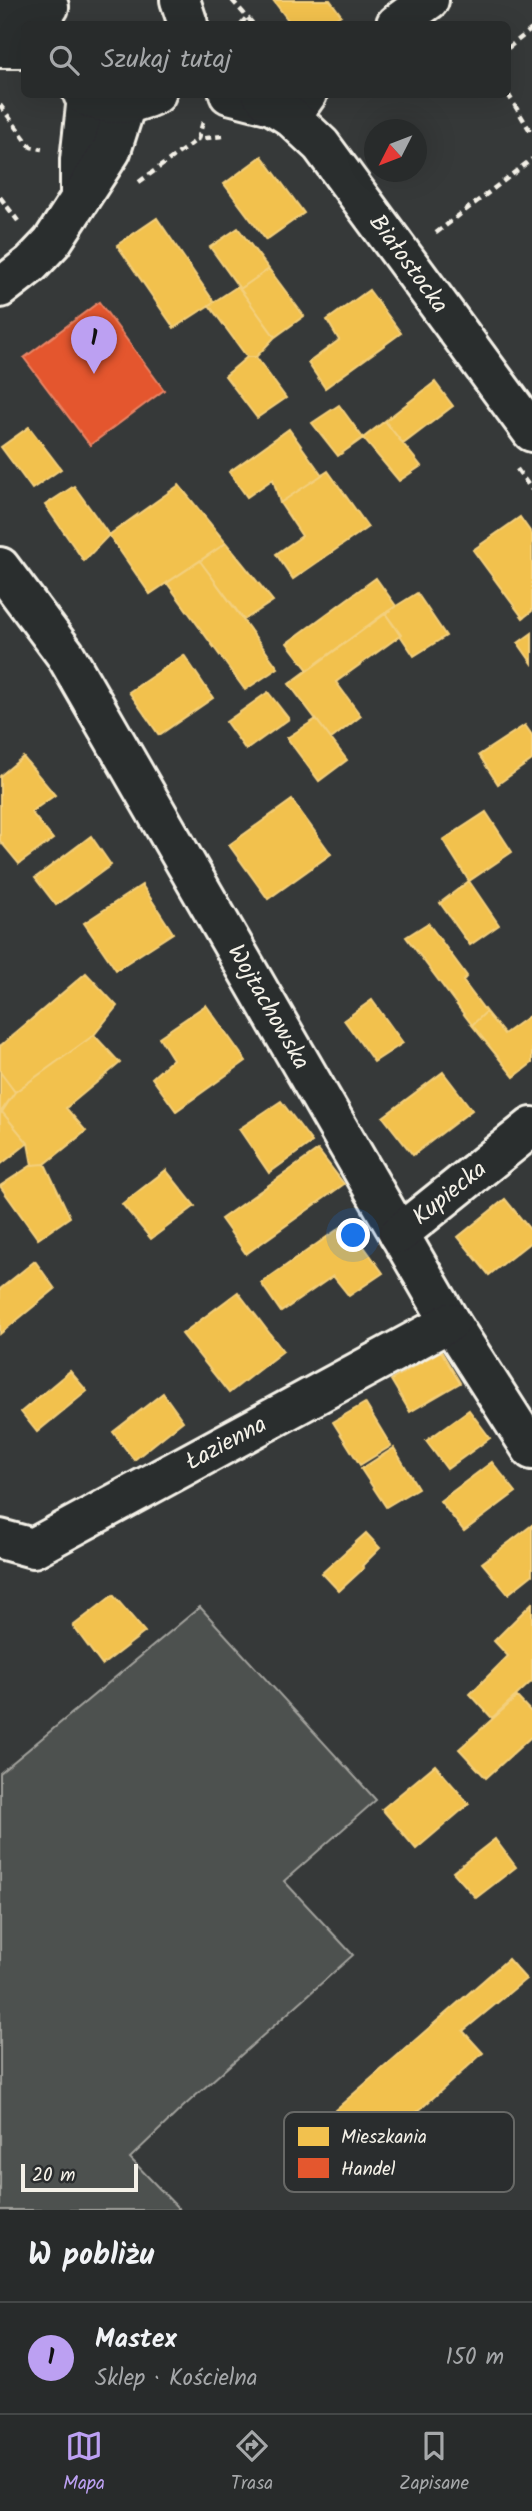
<!DOCTYPE html>
<html lang="pl">
<meta charset="utf-8">
<style>
body{margin:0;font-family:Kalam,sans-serif;background:#303333;color:#f1f3f6}
.compass{position:absolute;left:364px;top:119px;width:63px;height:63px;border-radius:50%;background:#282b2b;box-shadow:0 7px 28px #0002;rotate:228deg}
.scale{position:absolute;left:21px;bottom:18px;width:117px;box-sizing:border-box;padding-left:7px;border:4px solid #f4f1e8;border-top:0;font-size:19px;line-height:24px;white-space:nowrap;color:#f4f1e8;-webkit-text-stroke:5px #2a2d2e;paint-order:stroke}
.you{position:absolute;left:354px;top:1236px;width:24px;height:24px;margin:-18px;border:5px solid #fff;border-radius:50%;background:#1a73e8;box-shadow:0 0 0 10px #1a73e833}
.badge{display:grid;place-items:center;width:46px;height:46px;border-radius:50%;background:#bca0f2;color:#111;font-size:23px;font-weight:700}
.pin{position:absolute;translate:-50% -58px;filter:drop-shadow(0 2px 4px #0008)}
.pin::after{content:'';position:absolute;top:37px;width:24px;height:21px;background:inherit;clip-path:polygon(0 0,100% 0,50% 100%)}
.list{margin:0;padding:0;list-style:none}
h2{display:flex;justify-content:space-between;align-items:center;height:91px;margin:0;padding:0 28px;font-size:30px}
h2 small{font-size:23px;font-weight:400;color:#a5a7a9}
.list li{display:grid;grid-template-columns:46px 1fr auto;gap:21px;align-items:center;box-sizing:border-box;height:112px;padding:0 28px;border-top:2px solid #444747}
.list b{display:block;font-size:26px;white-space:nowrap}
.list p{margin:0;font-size:23px;white-space:nowrap;color:#a5a7a9}
.list em{font-size:23px;font-style:normal;color:#a5a7a9}
.icon{flex:none;width:38px;height:38px;fill:none;stroke:currentColor;stroke-width:2;stroke-linecap:round;stroke-linejoin:round}
.map{position:relative;flex:none;width:532px;height:2210px;overflow:hidden}
.search{position:absolute;background:#282b2b;box-shadow:0 7px 28px #0002;left:21px;right:21px;top:21px;height:77px;display:flex;align-items:center;gap:18px;box-sizing:border-box;padding:0 24px;border-radius:10px;color:#a5a7a9;font-size:26px}
.sheet{height:203px;background:#282b2b}
nav{display:flex;justify-content:space-around;align-items:center;box-sizing:border-box;height:98px;border-top:2px solid #444747;background:#282b2b;font-size:19px;color:#a5a7a9}
nav a{display:grid;justify-items:center;gap:4px}
nav .on{color:#bca0f2}
.map>svg:first-child{display:block}
.green{fill:#4e514f;stroke:#a1a19c;stroke-width:2}
.homes{fill:#f2c14e;stroke:#f3cf7c;stroke-width:2}
.shops{fill:#e4572e;stroke:#e98566;stroke-width:2}
.lines{fill:none;stroke-linecap:round;stroke-linejoin:round}
.minor-casing{stroke:#f4f1e8;stroke-width:44}
.major-casing{stroke:#f4f1e8;stroke-width:44}
.path{stroke:#f4f1e8;stroke-width:4.5;stroke-dasharray:7 5;stroke-linecap:butt}
.minor{stroke:#2a2d2e;stroke-width:38}
.major{stroke:#2a2d2e;stroke-width:38}
.labels{text-anchor:middle;dominant-baseline:central;stroke-width:7;stroke-linejoin:round;paint-order:stroke}
.street-label{font-size:24px;fill:#f4f1e8;stroke:#2a2d2e}
.key{fill:#2a2d2e;stroke:#676866;stroke-width:2}
.key-label{font-size:19px;fill:#f4f1e8}
</style>
<div class="map">
<svg width="532" height="2210" viewBox="0 0 532 2210">
<rect width="100%" height="100%" fill="#363939"/>
<filter id="ink" filterUnits="userSpaceOnUse"><feTurbulence type="fractalNoise" baseFrequency=".0143" numOctaves="2"/><feDisplacementMap in="SourceGraphic" scale="14" xChannelSelector="R" yChannelSelector="G"/><feConvolveMatrix kernelMatrix="1 2 1 2 8 2 1 2 1" color-interpolation-filters="sRGB"/></filter>
<g filter="url(#ink)">
<path class="green" d="M200,1607L376,1800L284,1881L353,1955L183,2107L130,2158L180,2210H0V1773Z"/>
<path class="homes" d="M273,0H330L341,15L328,24H291Z
M262,156L304,213L266,240L224,184Z
M157,218L214,302L174,328L117,245Z
M238,228L269,269L240,289L210,247Z
M269,269L304,316L275,337L240,289Z
M238,286L275,337L256,357H247L209,305Z
M369,290L401,333L325,388L308,363L339,340L327,320Z
M247,357H256L286,398L257,418L225,376Z
M435,382L453,406L403,444L385,421Z
M339,405L363,438L338,456L312,423Z
M385,421L421,466L399,481L363,438Z
M29,427L61,469L32,489L1,447Z
M289,429L322,475L280,503L273,479L247,497L229,472Z
M328,471L368,527L293,579L276,554L302,536L280,503Z
M179,485L226,543L150,594L109,535Z
M74,486L109,535L84,561L45,505Z
M520,517L532,534V611L523,618L473,550Z
M226,543L273,601L244,620L200,561Z
M200,561L278,668L245,690L167,583Z
M376,578L396,606L308,670L287,643Z
M417,593L446,636L414,656L385,613Z
M385,613L401,635L336,682L361,716L331,739L289,684Z
M532,633V663L518,643Z
M184,655L213,698L159,735L129,692Z
M268,692L289,719L246,750L226,722Z
M316,719L347,760L319,781L287,738Z
M525,725L532,735V760L498,784L479,755Z
M23,757L55,795L31,812L53,839L19,864L0,841V776Z
M292,800L331,854L268,899L229,845Z
M486,812L512,852L469,881L443,840Z
M91,836L111,865L56,905L35,878Z
M469,881L499,925L470,945L440,903Z
M142,885L173,933L116,970L84,923Z
M428,923L467,976L463,981L486,1012L472,1025L406,937Z
M86,973L117,1006L94,1035L15,1092L0,1072V1046Z
M372,1000L403,1043L374,1062L344,1020Z
M206,1005L246,1061L176,1111L152,1078L173,1059L159,1037Z
M486,1012L504,1034L532,1014V1063L514,1077L472,1025Z
M94,1035L120,1063L66,1108L86,1131L45,1164L32,1165L28,1143L2,1112L15,1092Z
M0,1072L15,1092L0,1113Z
M443,1072L472,1110L413,1155L383,1117Z
M281,1101L312,1142L269,1173L239,1129Z
M2,1112L28,1143L0,1165V1114Z
M318,1150L344,1184L246,1254L221,1219Z
M45,1164L70,1217L38,1239L0,1186L32,1165Z
M166,1170L195,1206L151,1239L122,1204Z
M505,1199L532,1232V1241L489,1275L458,1237Z
M347,1223L383,1273L349,1296L333,1276L281,1312L261,1283Z
M35,1261L55,1289L0,1334V1289Z
M238,1292L283,1351L229,1393L182,1334Z
M441,1351L460,1383L410,1412L391,1380Z
M70,1371L87,1391L37,1432L21,1412Z
M163,1393L183,1421L134,1460L113,1432Z
M365,1403L391,1446L360,1465L333,1422Z
M469,1410L490,1438L447,1469L426,1441Z
M394,1448L418,1488L386,1507L361,1469Z
M492,1462L516,1492L464,1531L440,1501Z
M532,1525V1575L508,1594L482,1563Z
M366,1533L380,1548L362,1566L364,1568L339,1591L322,1573Z
M113,1595L145,1632L102,1665L73,1626Z
M532,1603V1681L492,1718L470,1694L508,1656L494,1641Z
M517,1697L532,1713V1736L486,1778L459,1749Z
M435,1765L469,1804L416,1849L382,1809Z
M495,1839L516,1867L476,1898L453,1872Z
M508,1959L526,1979L463,2031L483,2053L347,2175L311,2131Z"/>
<path class="shops" d="M99,302L164,390L90,445L24,358Z"/>
<g class="lines">
<g class="minor-casing">
<g id="minor">
<path d="M396,24L429,0"/>
<path d="M291,117L307,94"/>
<path d="M80,198V160L87,97"/>
<path d="M0,288L31,264L52,242L111,151L126,104"/>
<path id="s1" d="M0,567L65,654L450,1322L532,1450"/>
<path id="s2" d="M399,1234L532,1127"/>
<path id="s3" d="M0,1539L33,1548L450,1322"/>
</g>
</g>
<g class="major-casing">
<g id="major">
<path d="M180,0L188,24"/>
<path d="M0,16L49,7"/>
<path d="M0,48H24"/>
<path d="M83,94C106,109 133,105 156,94"/>
<path d="M229,94L272,105"/>
<path id="s4" d="M262,94L272,105L291,117L321,145L532,432"/>
</g>
</g>
<path class="path" d="M232,0L253,24
M241,24L246,18
M508,48L532,29
M508,94L532,134
M0,105L31,147L42,149
M203,122L198,139L223,136
M139,182L198,139
M0,197L18,221
M436,233L532,159
M517,469L532,490"/>
<use href="#minor" class="minor"/>
<use href="#major" class="major"/>
</g>
</g>
<g class="labels">
<g class="street-label">
<text stroke="none"><textPath href="#s4" startOffset="226">Białostocka</textPath></text>
<text stroke="none"><textPath href="#s1" startOffset="516">Wojtachowska</textPath></text>
<text stroke="none"><textPath href="#s2" startOffset="65">Kupiecka</textPath></text>
<text stroke="none"><textPath href="#s3" startOffset="254">Łazienna</textPath></text>
</g>
</g>
<rect x="284" y="2112" width="230" height="80" rx="10" class="key"/>
<rect x="298" y="2127" width="31" height="19" fill="#f2c14e"/>
<rect x="298" y="2158" width="31" height="20" fill="#e4572e"/>
<g class="key-label">
<text x="341" y="2143">Mieszkania</text>
<text x="341" y="2175">Handel</text>
</g>
</svg>
<svg class="compass" viewBox="-18 -18 36 36"><path d="M0-13l5 13h-10z" fill="#e53935"/><path d="M0 13l5-13h-10z" fill="#a5a7a9"/></svg>
<div class="scale">20 m</div>
<div class="you"></div>
<div class="pin badge" style="left:94px;top:374px">1</div>
<div class="search"><svg class="icon" aria-label="search" viewBox="0 0 24 24"><circle cx="10" cy="10" r="6"/><path d="M15 15l6 6"/></svg>Szukaj tutaj</div>
</div>
<section class="sheet">
<h2>W pobliżu<small></small></h2>
<ul class="list">
<li><span class="badge">1</span><div><b>Mastex</b><p>Sklep · Kościelna</p></div><em>150 m</em></li>
</ul>
</section>
<nav>
<a class="on"><svg class="icon" aria-label="map" viewBox="0 0 24 24"><path d="M3 6l6-2 6 2 6-2v14l-6 2-6-2-6 2zM9 4v14M15 6v14"/></svg>Mapa</a>
<a><svg class="icon" aria-label="directions" viewBox="0 0 24 24"><path d="M12 3l9 9-9 9-9-9zM9 14v-3h6M13 9l2 2-2 2"/></svg>Trasa</a>
<a><svg class="icon" aria-label="saved" viewBox="0 0 24 24"><path d="M7 4h10v16l-5-4-5 4z"/></svg>Zapisane</a>
</nav>
